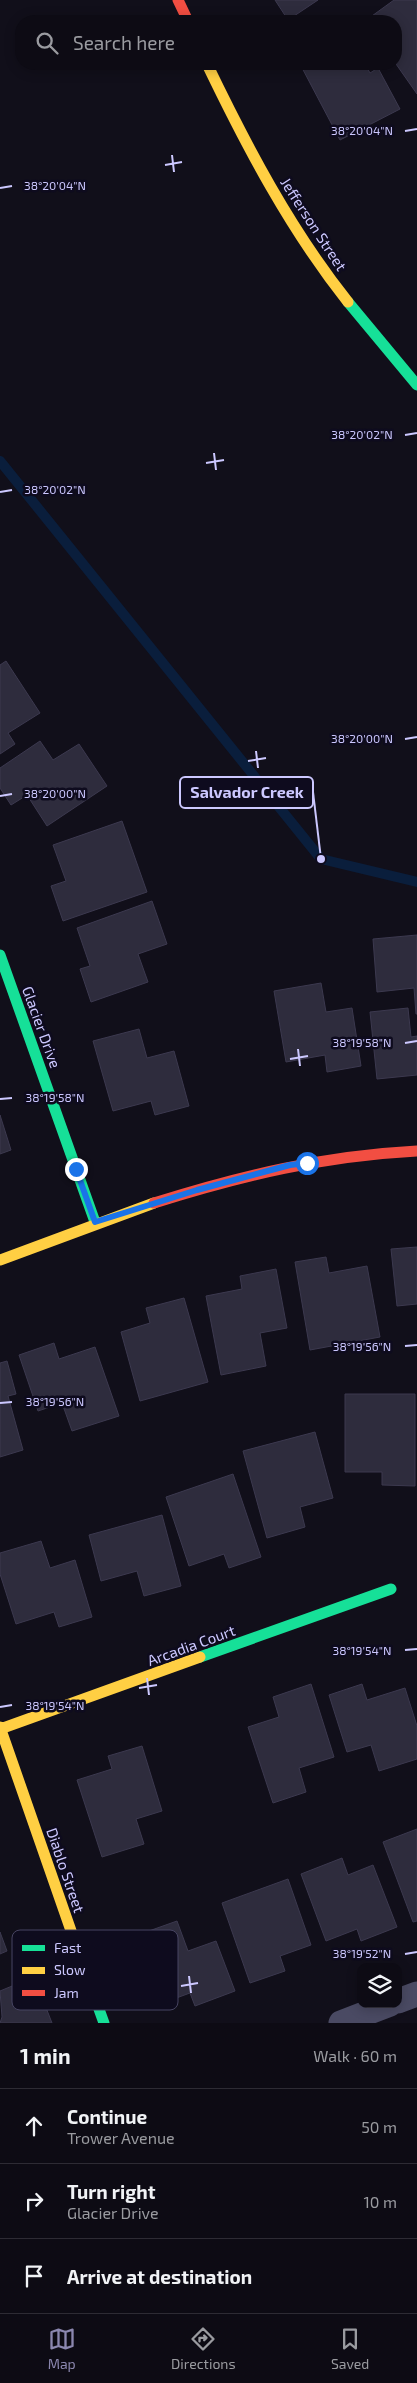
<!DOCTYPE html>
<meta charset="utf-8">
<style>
body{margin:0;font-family:"Exo 2",sans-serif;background:#1b1922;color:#f1f3f6}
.controls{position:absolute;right:15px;bottom:15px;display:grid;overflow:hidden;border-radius:10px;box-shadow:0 2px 12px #0003}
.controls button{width:45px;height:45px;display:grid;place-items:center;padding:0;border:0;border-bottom:1px solid #2d2b34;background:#0d0b14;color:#f1f3f6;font:25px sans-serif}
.stop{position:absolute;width:15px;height:15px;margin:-11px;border:4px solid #1a73e8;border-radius:50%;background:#fff}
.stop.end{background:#1a73e8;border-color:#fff;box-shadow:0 1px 5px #0008}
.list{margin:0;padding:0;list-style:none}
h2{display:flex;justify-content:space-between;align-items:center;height:65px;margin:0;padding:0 20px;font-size:21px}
h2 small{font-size:16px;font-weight:400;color:#9a9ba0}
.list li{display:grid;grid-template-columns:32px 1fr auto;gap:15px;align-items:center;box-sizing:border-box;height:75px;padding:0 20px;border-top:1px solid #2d2b34}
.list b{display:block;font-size:19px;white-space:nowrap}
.list p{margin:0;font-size:16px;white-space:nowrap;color:#9a9ba0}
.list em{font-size:16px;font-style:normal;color:#9a9ba0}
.icon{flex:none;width:28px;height:28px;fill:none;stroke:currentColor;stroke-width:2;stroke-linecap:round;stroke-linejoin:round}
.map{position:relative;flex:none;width:417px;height:2023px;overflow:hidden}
.search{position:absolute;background:#0d0b14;box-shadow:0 2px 12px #0003;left:15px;right:15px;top:15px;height:55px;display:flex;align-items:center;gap:12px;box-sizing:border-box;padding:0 18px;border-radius:20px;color:#9a9ba0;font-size:19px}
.sheet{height:290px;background:#0d0b14}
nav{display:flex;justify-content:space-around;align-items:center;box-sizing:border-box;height:70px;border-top:1px solid #2d2b34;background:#0d0b14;font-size:14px;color:#9a9ba0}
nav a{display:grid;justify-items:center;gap:2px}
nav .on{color:#8b87af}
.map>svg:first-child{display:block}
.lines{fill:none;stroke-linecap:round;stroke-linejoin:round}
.stream{stroke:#0a1e3c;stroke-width:10}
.building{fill:#2e2c3d;stroke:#3c394f}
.street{stroke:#4a4a63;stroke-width:25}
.fast{stroke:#16e098;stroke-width:11}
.slow{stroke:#ffcf43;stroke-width:11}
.jam{stroke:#f24e42;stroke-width:11}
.route{stroke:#1a73e8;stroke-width:6}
.ticks{fill:none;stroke:#ccc8ff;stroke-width:2}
.labels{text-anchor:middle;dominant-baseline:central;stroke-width:5;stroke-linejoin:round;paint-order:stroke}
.street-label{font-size:15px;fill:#ccc8ff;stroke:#0e0b1e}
.key{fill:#0e0b1e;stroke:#474462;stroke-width:1}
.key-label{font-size:14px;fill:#ccc8ff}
.ticks-label{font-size:12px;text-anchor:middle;fill:#ccc8ff;stroke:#0e0b1e;stroke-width:5;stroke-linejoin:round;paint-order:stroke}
.leader{fill:none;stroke:#ccc8ff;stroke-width:2}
.callout-dot{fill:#ccc8ff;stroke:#0e0b1e;stroke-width:2}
.callout{fill:#0e0b1e;stroke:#ccc8ff;stroke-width:2}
.callout-label{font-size:16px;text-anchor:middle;font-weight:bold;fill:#ccc8ff}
</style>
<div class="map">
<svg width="417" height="2023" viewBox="0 0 417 2023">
<rect width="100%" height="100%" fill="#110f1a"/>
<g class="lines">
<path class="stream" d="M0,461L321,859L417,882"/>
</g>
<path class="building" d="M275,0H318L288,20Z
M394,0H417V94L396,64V21H365Z
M300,64H365L370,73L378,68L400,109L340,140Z
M6,661L40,713L8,733L15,744L0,754V665Z
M40,741L53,760L79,744L107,786L47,826L27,795L11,805L0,788V768Z
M122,821L147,892L63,921L51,886L66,881L53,845Z
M152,901L167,944L138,954L148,982L91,1002L80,969L90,966L77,928Z
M417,935V1014H416L414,988L377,992L373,939Z
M321,983L326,1012L352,1008L361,1066L327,1072L325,1055L286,1062L274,991Z
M408,1008L411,1037L417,1036V1075L377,1079L370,1012Z
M139,1029L147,1058L174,1051L189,1106L155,1115L151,1101L113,1111L93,1041Z
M0,1115L11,1150L0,1154Z
M417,1247V1304L397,1306L391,1249Z
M326,1257L329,1273L367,1266L380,1337L310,1350L295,1262Z
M276,1269L287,1328L260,1333L266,1366L221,1375L206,1296L242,1289L240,1276Z
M184,1298L208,1382L140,1401L121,1332L150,1323L146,1308Z
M54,1343L59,1359L95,1347L119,1416L72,1431L62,1403L38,1411L19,1355Z
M7,1361L16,1394L8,1396L23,1450L0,1457V1363Z
M345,1394H415V1486L382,1485V1472H345Z
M315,1432L333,1498L300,1507L305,1527L267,1538L243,1451Z
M233,1474L261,1557L229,1568L224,1554L189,1566L166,1497Z
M162,1515L181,1586L144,1596L137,1571L101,1581L89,1535Z
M41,1541L50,1568L75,1560L92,1617L59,1627L54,1612L16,1624L0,1574V1553Z
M311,1684L334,1757L299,1768L306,1792L273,1803L248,1727L279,1717L273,1697Z
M362,1684L367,1700L405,1688L417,1726V1759L379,1771L371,1745L347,1752L329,1695Z
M142,1746L162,1811L136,1819L144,1844L102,1857L77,1780L112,1769L108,1756Z
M417,1829V1921L413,1922L383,1842Z
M342,1858L348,1875L373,1865L397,1927L361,1941L357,1929L326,1941L301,1874Z
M288,1879L311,1945L280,1956L285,1971L250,1983L222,1903Z
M177,1921L188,1951L216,1941L235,1991L195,2006L190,1993L157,2005L132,1937Z
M0,1932L7,1951L0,1954Z
M34,1977L52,2023H0L2,2017L0,1991Z"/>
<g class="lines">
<path class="street" d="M398,2001L417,1994
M341,2023L390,2004"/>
<path class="fast" d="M348,302L417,385
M0,955L95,1222
M200,1657L391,1589
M76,1945L104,2023"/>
<path class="slow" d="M207,64C247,147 290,229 348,302
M0,1260L154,1203
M0,1727L76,1945
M0,1729L200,1657"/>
<path class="jam" d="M178,0L188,21
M154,1203C243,1175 324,1156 417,1151"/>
</g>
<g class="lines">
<path class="route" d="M76,1169L95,1222L197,1190L290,1165L307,1163"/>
</g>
<path class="ticks" d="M405,131L417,129M172,155L174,172M165,165L182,162M0,188L12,186M405,435L417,433M214,453L216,470M206,463L224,460M0,492L12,490M405,739L417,737M256,751L258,768M248,761L266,758M0,796L12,794M405,1043L417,1041M298,1049L300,1066M290,1059L308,1056M0,1099L12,1098M405,1346L417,1345M0,1403L12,1402M405,1650L417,1649M147,1678L149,1695M139,1688L157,1685M0,1707L12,1705M405,1954L417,1952M189,1976L191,1993M181,1986L198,1983"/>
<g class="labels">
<g class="street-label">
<text transform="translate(314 224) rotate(57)">Jefferson Street</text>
<text transform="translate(42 1027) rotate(70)">Glacier Drive</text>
<text transform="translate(191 1645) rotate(-20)">Arcadia Court</text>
<text transform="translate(66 1870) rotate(71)">Diablo Street</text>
</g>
</g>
<rect x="12" y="1930" width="166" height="80" rx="8" class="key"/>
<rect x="22" y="1945" width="23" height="6" fill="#16e098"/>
<rect x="22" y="1967" width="23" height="7" fill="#ffcf43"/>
<rect x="22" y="1990" width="23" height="6" fill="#f24e42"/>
<g class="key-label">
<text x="54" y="1953">Fast</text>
<text x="54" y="1975">Slow</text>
<text x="54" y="1998">Jam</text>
</g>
<g class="ticks-label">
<text x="362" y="135">38°20'04"N</text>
<text x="55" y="190">38°20'04"N</text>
<text x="362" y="439">38°20'02"N</text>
<text x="55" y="494">38°20'02"N</text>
<text x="362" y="743">38°20'00"N</text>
<text x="55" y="798">38°20'00"N</text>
<text x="362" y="1047">38°19'58"N</text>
<text x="55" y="1102">38°19'58"N</text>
<text x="362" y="1351">38°19'56"N</text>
<text x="55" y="1406">38°19'56"N</text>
<text x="362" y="1655">38°19'54"N</text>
<text x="55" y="1710">38°19'54"N</text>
<text x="362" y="1958">38°19'52"N</text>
</g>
<path class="leader" d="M321 859L313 792"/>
<circle class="callout-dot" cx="321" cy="859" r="5"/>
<rect class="callout" x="180" y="777" width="133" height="31" rx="5"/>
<g class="callout-label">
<text x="247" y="798">Salvador Creek</text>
</g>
</svg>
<div class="controls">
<button><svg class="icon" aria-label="layers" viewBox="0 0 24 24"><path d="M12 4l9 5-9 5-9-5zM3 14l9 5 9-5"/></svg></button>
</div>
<div class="stop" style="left:307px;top:1163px"></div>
<div class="stop end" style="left:76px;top:1169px"></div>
<div class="search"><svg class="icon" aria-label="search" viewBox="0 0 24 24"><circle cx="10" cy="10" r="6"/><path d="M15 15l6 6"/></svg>Search here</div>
</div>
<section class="sheet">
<h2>1 min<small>Walk · 60 m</small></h2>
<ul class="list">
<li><svg class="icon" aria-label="ahead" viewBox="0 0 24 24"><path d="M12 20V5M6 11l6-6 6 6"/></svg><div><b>Continue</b><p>Trower Avenue</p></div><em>50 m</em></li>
<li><svg class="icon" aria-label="right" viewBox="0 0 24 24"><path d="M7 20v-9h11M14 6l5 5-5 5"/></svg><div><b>Turn right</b><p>Glacier Drive</p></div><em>10 m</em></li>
<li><svg class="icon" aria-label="arrive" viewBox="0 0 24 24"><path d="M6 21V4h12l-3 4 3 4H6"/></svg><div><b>Arrive at destination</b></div></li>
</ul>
</section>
<nav>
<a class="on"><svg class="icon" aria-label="map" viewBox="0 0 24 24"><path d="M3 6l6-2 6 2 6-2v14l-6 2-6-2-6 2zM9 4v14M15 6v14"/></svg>Map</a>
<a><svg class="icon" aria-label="directions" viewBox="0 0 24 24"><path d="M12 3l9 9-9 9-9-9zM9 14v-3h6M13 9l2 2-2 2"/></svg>Directions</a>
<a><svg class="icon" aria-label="saved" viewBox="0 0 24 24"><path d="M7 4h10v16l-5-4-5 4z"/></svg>Saved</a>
</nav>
